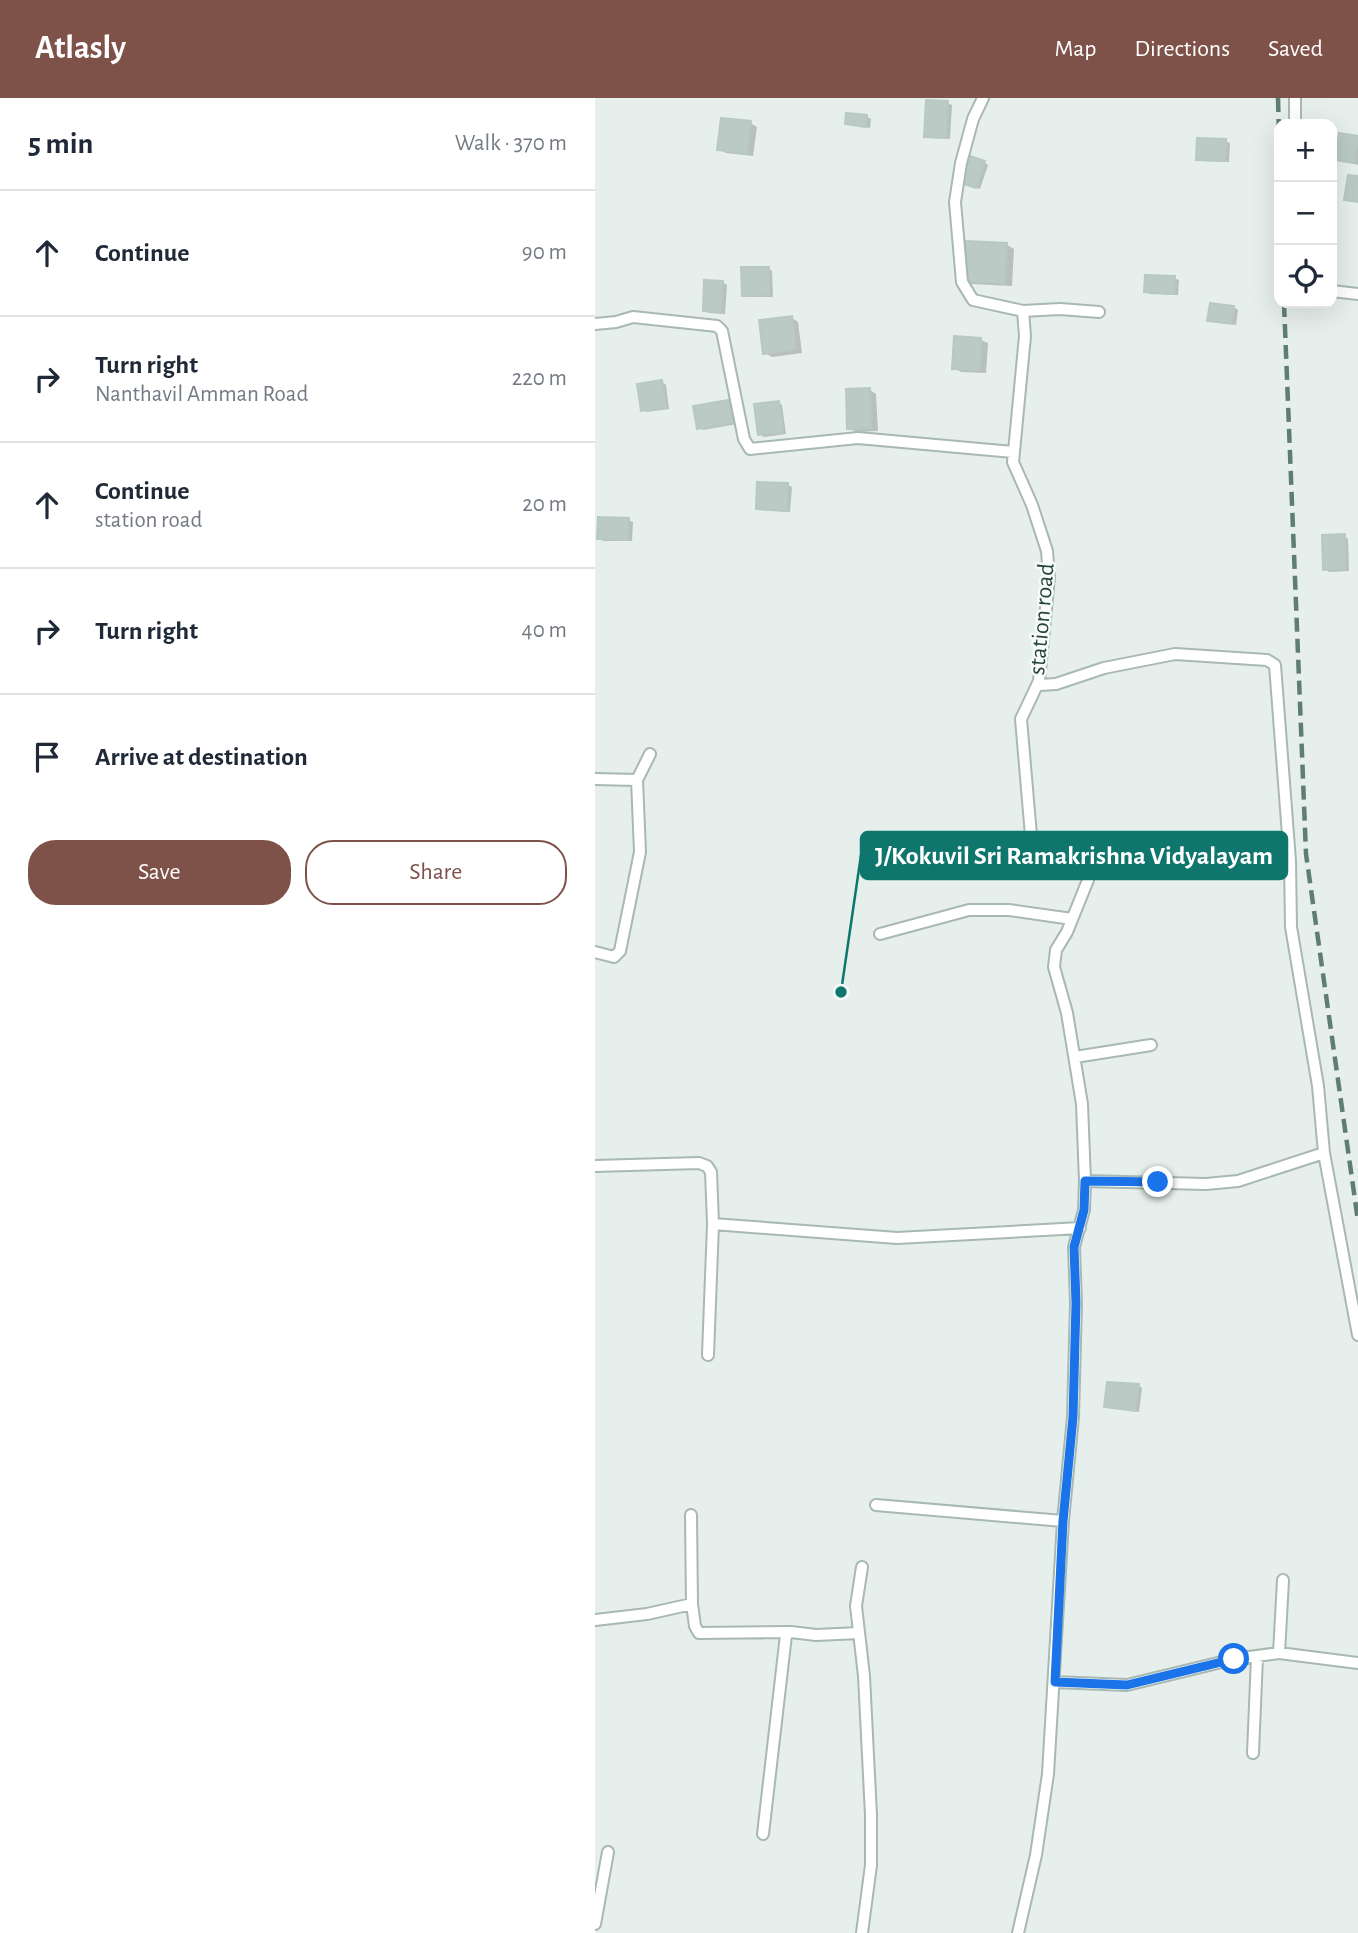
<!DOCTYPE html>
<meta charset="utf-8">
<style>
body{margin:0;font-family:"Alegreya Sans",sans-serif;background:#f6f6f7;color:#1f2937}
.controls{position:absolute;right:21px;top:21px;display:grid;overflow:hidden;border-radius:14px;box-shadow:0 7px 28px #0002}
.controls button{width:63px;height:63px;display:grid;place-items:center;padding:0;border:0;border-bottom:2px solid #e0e1e3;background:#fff;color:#1f2937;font:35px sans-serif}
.stop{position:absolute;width:21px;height:21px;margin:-16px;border:5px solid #1a73e8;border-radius:50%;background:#fff}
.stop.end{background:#1a73e8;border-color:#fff;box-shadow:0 2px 7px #0008}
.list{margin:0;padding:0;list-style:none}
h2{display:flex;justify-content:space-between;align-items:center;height:91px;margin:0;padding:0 28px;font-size:30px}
h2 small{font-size:23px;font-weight:400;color:#747a83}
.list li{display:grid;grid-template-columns:46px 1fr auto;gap:21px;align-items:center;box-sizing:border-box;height:126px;padding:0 28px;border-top:2px solid #e0e1e3}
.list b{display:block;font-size:26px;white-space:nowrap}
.list p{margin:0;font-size:23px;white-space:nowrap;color:#747a83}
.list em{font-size:23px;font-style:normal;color:#747a83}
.actions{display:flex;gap:14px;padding:21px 28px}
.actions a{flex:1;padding:16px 0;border:2px solid #7f5249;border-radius:28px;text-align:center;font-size:24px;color:#7f5249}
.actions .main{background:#7f5249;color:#fff}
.icon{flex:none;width:38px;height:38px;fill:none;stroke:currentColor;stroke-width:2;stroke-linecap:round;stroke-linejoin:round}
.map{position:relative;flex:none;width:763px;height:1835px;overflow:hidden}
header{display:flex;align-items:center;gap:42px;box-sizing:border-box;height:98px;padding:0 35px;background:#7f5249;color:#fff}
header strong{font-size:33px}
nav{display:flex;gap:38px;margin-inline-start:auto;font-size:24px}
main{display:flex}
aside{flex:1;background:#fff}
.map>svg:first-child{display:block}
.shadow{fill:#0003}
.building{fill:#bbcac4;stroke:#b8c9c2;stroke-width:2}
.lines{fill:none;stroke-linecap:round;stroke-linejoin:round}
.street-casing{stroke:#a8b8b2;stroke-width:14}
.street{stroke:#fff;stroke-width:10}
.rail{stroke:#5f7d75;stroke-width:4.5;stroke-dasharray:14 7;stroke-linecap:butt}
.route{stroke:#1a73e8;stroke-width:9}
.labels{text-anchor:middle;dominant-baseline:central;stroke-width:5;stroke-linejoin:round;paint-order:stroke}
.street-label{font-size:24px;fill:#24423a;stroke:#f7fbf9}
.leader{fill:none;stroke:#0f766e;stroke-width:2.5}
.callout-dot{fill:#0f766e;stroke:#f7fbf9;stroke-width:2.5}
.callout{fill:#0f766e;stroke:#0f766e;stroke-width:2.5}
.callout-label{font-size:26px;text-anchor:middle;font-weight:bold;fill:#fff}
</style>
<header>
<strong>Atlasly</strong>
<nav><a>Map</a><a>Directions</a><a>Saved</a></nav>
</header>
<main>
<aside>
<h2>5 min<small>Walk · 370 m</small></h2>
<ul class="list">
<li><svg class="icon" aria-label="ahead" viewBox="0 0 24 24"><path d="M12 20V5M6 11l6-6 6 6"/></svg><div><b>Continue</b></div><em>90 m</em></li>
<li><svg class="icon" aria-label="right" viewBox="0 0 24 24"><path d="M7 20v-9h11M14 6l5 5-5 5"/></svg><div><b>Turn right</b><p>Nanthavil Amman Road</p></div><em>220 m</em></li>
<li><svg class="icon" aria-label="ahead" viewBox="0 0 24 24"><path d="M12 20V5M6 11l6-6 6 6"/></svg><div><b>Continue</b><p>station road</p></div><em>20 m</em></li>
<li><svg class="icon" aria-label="right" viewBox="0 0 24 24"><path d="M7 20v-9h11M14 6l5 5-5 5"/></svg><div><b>Turn right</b></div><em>40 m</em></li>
<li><svg class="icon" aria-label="arrive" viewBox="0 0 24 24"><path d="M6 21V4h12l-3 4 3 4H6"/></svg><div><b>Arrive at destination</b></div></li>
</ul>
<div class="actions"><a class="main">Save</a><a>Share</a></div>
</aside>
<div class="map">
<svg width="763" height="1835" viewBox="0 0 763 1835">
<rect width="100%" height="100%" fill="#e6efeb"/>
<path class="shadow" d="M352,5L357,7L355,41L335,40L331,38Z
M272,19L276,21L275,30L252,25Z
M155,25L162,29L158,58L131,55L124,51Z
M746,37L763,40V67L742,61Z
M630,43L635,45L634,64L607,63L603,61Z
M389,64L393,67L385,91L369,85Z
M737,79L741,81L740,102L737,101Z
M412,147L419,151L417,188L376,186L369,182Z
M173,170L177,173L178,199H153L149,197Z
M579,180L584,182L583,197L555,196L550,193Z
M127,184L132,187L130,216L114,215L110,213Z
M639,209L643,212L641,227L614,222Z
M197,220L203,224L207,255L177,259L170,255Z
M386,242L393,245L391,275L366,274L359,270Z
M67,284L71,287L74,311L52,314L48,312Z
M275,292L281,296L283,333L261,334L254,330Z
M134,304L138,306L142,326L108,332L104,329Z
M183,304L187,307L191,336L169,339L165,336Z
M193,387L197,389L195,414L167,412L163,410Z
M33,422L38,424L37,443H8L4,440Z
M749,438L753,441L754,473L734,474L730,471Z
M543,1287L547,1290L544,1314L510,1308Z"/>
<path class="building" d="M331,2L353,3L351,40L329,39Z
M251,15L272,17L271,29L250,26Z
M126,20L156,23L152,56L122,52Z
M744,35L763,38L759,65L740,62Z
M602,40L631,41L630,63L601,62Z
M372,57L390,63L381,90L363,84Z
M753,77L763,78V104L749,102Z
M370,143L412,145L410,185L367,183Z
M146,169H174V197L147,198Z
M550,177L580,178L579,196L549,194Z
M109,182L128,183L126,214L108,213Z
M615,205L639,208L637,226L612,223Z
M197,218L201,251L168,256L164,222Z
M359,238L386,240L385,272L357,271Z
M67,282L71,310L46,313L42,286Z
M275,290L276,330L252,331L251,291Z
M134,302L138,324L102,331L98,308Z
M184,303L188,334L163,337L159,306Z
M162,384L193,385L192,413L161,411Z
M3,419L34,420L33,442L2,441Z
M750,436V471L728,472L727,437Z
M512,1284L544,1286L540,1313L509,1309Z"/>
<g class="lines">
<g class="street-casing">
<path id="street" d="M388,0L378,21L366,65L360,104L367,184L378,202L428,213L430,238L418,364L437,407L452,453L454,479L444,583L426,621L437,749C448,760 468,759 484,764L493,782L472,834L461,852L459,869L472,915L487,1006L490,1083L489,1112L479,1149L481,1205L478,1319L468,1423L453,1676L441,1757L423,1835
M700,0V26
M737,193L763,196
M428,213L465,211L504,214
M0,226L21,224L38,219L122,228L127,233L149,341L155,351L263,340L418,354
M444,583L445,587L461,586L509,570L580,556L672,562L680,567L695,763L696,829L723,988L729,1055L763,1237
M0,681L42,682
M285,836L374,812H414L477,821
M0,854L19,859L25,853L45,754L42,682L55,656
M480,959L556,947
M0,1068L104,1065L112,1068L116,1074L118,1126L302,1140L485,1130
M490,1083L611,1086L643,1083L729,1055
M113,1257L118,1126
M281,1407L468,1423
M96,1417L97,1506
M0,1522L52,1516L97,1506L100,1528L104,1535L196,1534
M684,1555L688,1482
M459,1584L532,1587L639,1561L684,1555L763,1565
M658,1655L662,1559
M168,1736L191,1537L196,1534L221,1537L264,1535
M0,1826L13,1754
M267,1835L276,1767V1717L269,1578L261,1508L267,1469"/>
</g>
<use href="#street" class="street"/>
<path class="rail" d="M683,0L684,38
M689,205L711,756L763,1123"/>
</g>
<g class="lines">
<path class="route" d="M563,1084L490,1083L489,1112L479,1149L481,1205L478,1319L468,1423L460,1584L532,1587L639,1561"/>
</g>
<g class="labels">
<g class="street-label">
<text transform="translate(447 521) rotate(-85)">station road</text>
</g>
</g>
<path class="leader" d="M246 894L266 757"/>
<circle class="callout-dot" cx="246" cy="894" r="7"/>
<rect class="callout" x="266" y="734" width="426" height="47" rx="7"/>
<g class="callout-label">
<text x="479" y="766">J/Kokuvil Sri Ramakrishna Vidyalayam</text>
</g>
</svg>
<div class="controls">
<button>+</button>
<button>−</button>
<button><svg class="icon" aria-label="locate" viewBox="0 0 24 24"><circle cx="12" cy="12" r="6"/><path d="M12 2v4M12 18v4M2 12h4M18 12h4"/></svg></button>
</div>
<div class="stop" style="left:639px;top:1561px"></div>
<div class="stop end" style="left:563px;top:1084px"></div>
</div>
</main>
